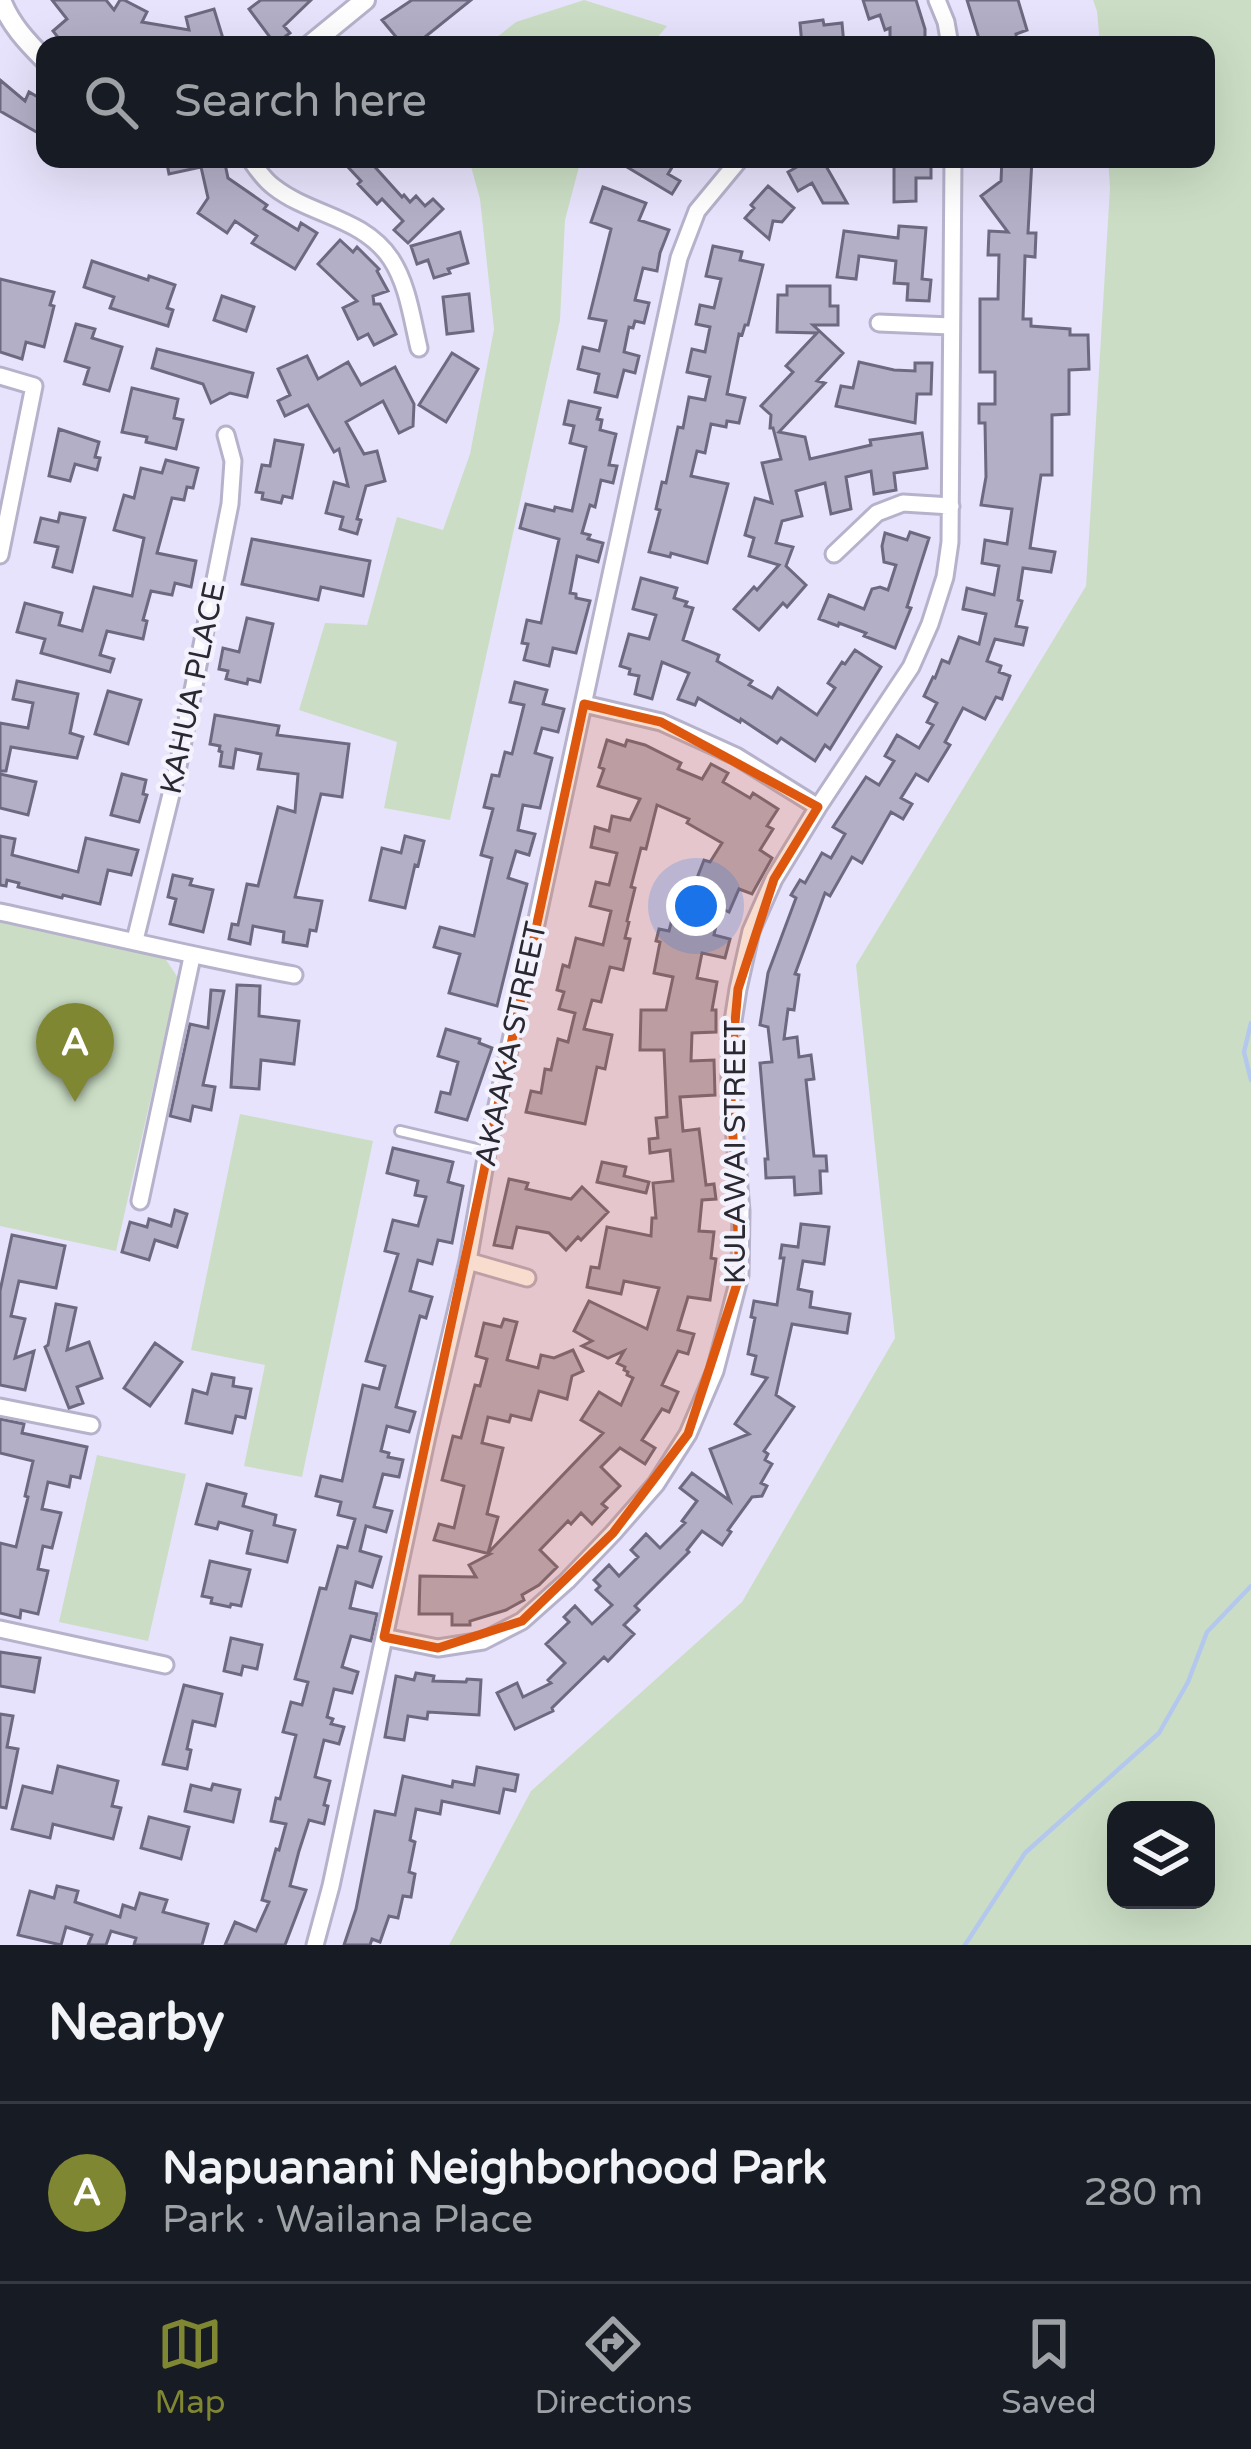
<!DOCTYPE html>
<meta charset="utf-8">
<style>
body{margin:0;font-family:"Varela Round",sans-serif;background:#242831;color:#f1f3f6}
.controls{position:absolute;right:36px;bottom:36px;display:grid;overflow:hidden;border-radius:24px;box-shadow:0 12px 48px #0002}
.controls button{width:108px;height:108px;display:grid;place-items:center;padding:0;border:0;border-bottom:3px solid #363941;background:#171b24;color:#f1f3f6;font:60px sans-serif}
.you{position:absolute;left:696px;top:906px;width:42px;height:42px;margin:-30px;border:9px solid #fff;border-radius:50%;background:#1a73e8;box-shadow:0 0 0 18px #1a73e833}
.badge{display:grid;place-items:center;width:78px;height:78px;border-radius:50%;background:#808732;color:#fff;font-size:39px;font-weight:700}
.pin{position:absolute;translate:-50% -99px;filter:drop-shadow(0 3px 6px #0008)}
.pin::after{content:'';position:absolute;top:63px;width:42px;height:36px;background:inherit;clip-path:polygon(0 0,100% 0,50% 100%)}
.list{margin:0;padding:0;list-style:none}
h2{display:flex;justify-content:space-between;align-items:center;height:156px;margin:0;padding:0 48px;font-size:51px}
h2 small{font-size:39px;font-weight:400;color:#9ea1a6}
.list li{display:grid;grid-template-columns:78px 1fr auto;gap:36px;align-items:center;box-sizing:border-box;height:180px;padding:0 48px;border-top:3px solid #363941}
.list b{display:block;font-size:45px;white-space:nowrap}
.list p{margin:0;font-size:39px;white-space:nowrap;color:#9ea1a6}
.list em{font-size:39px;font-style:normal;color:#9ea1a6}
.icon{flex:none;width:66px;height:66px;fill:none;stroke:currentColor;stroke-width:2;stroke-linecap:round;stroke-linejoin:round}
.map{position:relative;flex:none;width:1251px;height:1945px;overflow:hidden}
.search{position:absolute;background:#171b24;box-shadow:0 12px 48px #0002;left:36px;right:36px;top:36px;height:132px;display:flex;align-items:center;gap:30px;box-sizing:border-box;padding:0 42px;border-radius:24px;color:#9ea1a6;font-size:45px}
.sheet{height:336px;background:#171b24}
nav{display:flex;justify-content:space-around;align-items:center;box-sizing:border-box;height:168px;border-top:3px solid #363941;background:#171b24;font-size:33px;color:#9ea1a6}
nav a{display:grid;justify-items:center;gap:6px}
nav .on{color:#808732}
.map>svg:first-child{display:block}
.green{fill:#cbdec5;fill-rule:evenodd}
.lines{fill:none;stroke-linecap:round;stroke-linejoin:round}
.stream{stroke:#b4c8ed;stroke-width:4.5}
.building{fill:#b3afc7;stroke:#6d6980;stroke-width:3}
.service-casing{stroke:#b6b2cb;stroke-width:14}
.minor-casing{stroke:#b6b2cb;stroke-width:21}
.tertiary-casing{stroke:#b6b2cb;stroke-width:24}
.service{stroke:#fff;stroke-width:8}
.minor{stroke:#fff;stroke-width:15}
.tertiary{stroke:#fff;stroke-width:18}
.marked{fill:#de570e;fill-opacity:0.2;stroke:#de570e;stroke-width:9;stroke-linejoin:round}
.labels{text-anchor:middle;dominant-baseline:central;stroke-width:9;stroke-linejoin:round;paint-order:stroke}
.street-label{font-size:30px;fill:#2a2831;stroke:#f4f2fd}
</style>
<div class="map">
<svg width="1251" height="1945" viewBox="0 0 1251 1945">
<rect width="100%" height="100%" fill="#e7e3fc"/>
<path class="green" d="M584,0L667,26L651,45H487L516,22Z
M1093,0H1251V1945H449L531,1791L742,1602L895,1338L856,965L1086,586L1110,188L1108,159H1206V45H1100L1097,11ZM1116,1810H1206V1900H1116Z
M469,159H581L565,220L560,320L450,820L384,808L397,742L299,710L325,623L367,625L397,517L443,530L470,454L494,329L480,199Z
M0,919L163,955L178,978L116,1251L0,1226Z
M240,1114L373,1141L302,1477L244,1466L265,1365L191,1350Z
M97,1455L186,1474L148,1641L59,1622Z"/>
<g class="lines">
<path class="stream" d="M1251,1023L1244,1052L1251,1080
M965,1945L1025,1853L1159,1733L1188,1682L1207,1632L1251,1586"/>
</g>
<path class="building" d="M52,0H106L114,10L120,0H124L147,12L142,22L189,30L186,17L214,9L225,45H64L53,31L67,19Z
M261,0H311L284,26L290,33L275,44L249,9Z
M412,0H471L415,45H388L397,38L382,20Z
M863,0H916L925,29V45H890V28L885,30L880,15L869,19Z
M967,0H1018L1027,30L1016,34L1018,45H981Z
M823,20L824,25L842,23L844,45H802L800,23Z
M0,80L25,101L29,92L43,100L41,104L45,107V137L0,111Z
M166,159H224L228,178L267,205L264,209L298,230L301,223L317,233L295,269L252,243L257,236L235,221L227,233L198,213L208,198L201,167L169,174Z
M357,159H384L375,167L402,197L404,195L410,202L416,196L425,206L433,199L443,209L408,243L394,230L403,221L382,199L377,204L358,184L361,181L348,167Z
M632,159H666L674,164L668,174L680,181L672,194L627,167Z
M802,159H822L847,203H823L812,183L798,191L788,172L804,163Z
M894,159H931V178H916V201L894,202Z
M1002,159H1032L1028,233H1036L1035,257L1025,256L1023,319H1031V326L1070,329V335H1088L1089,369L1069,370V414L1052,415V475H1041L1030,548L1055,552L1051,572L1023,568L1018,600L1022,601L1016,626L1027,628L1023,645L995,639L987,661L1001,666L999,672L1010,676L1002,699L996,697L985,719L963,708L945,742L950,745L928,781L916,774L901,798L912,804L903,819L891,812L862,863L852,857L830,896L825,893L795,974L799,975L794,1010L788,1009L784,1039L797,1037L799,1057L811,1055L814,1079L806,1080L814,1156H826L827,1171H820L821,1193L795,1195L794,1177L766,1178L765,1159H768L760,1063L772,1062L768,1027L760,1025L768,973L796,898L791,895L800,880L805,883L822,853L831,858L845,834L833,827L866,777L879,785L894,761L885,756L897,735L919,748L933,725L927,722L937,703L924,696L933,677L935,678L942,660L949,663L959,637L979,644L986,614L963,609L967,588L994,595L999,566L982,563L985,540L1007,544L1012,509L981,505L986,477L985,423H979V404H995V372H980V299H998L999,255H988L989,231L1008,232L981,196L1001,181Z
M768,186L794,208L782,222L773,221L769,239L745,218L754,208L751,205Z
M603,187L646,203L639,220L669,230L660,253L657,271L643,268L635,300L649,303L644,323L635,321L633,328L629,327L624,352L639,356L635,373L624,370L617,397L595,392L599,374L578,369L583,347L599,351L606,321L589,318L611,229L591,222Z
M899,226L926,228L922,279L931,280L929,301L907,300L908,284L894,283L896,261L859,256L856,279L837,277L844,231L898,238Z
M460,232L468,263L448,269L450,273L434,278L428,260L417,264L411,246Z
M340,240L353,252L357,247L379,269L377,271L388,291L373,296L374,304H380L396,334L374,345L368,334L358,339L343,308L357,301L318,264Z
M713,246L742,252L740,260L763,265L748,325H745L742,335L739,334L727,394L745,398L739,423L727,421L726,427L711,424L705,453L697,451L691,476L728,484L707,563L671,553L670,557L649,552L660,510L656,509L662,482L666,483L678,427L683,428L689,397L705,400L710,377L687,372L692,349L705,352L710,327L696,324L700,305L714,308L721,279L706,276Z
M92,261L148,280L149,276L175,285L167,308L173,310L168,326L110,308L114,297L84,287Z
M0,279L54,292L50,305L54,306L44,347L26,342L22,359L0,352Z
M787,286H830V306H838V325H813L843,353L817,381L825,383L779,432L805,437L810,459L871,445L870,440L922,433L927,468L894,473L896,490L874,494L871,471L846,477L851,509L831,514L825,483L796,491L802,516L782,521L776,543L793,547L786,566L806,585L787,607L783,603L759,630L734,609L754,587L757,590L779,565L749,556L754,538L745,535L755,498L772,503L762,463L781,459L773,428H770L771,415L761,406L793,372L786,366L817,333L777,332L778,295H787Z
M469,294L473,331L447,334L443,297Z
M222,296L254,307L246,331L214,320Z
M76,324L95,329L92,338L122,347L109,391L84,384L89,368L65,361Z
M157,349L253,373L247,397L230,393L211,403L203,384L152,368Z
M452,353L478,369L446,422L419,405Z
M307,356L318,379L348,362L361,385L395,367L414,404L413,426L399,433L383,401L346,422L364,454L377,451L385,481L366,486L357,519L361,520L357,534L340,529L343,517L326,513L334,482L348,486L339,449L334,452L308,405L285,416L278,401L290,395L278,369Z
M859,362L894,370L915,371V363H932L931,394H917L915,423L836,406L841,386L853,388Z
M132,388L178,399L174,418L183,420L176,449L146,442L147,437L122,432Z
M569,401L600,408L597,419L602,420L600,430L616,434L609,465L617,466L613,483L601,480L595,507L590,505L582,533L590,535L588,539L603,543L598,562L577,556L570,593L576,594V598L590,601L576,653L553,648L549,666L524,660L528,644L522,643L527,620L541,623L559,539L520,528L526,504L554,511L555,507L572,511L586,447L570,443L574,426L564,424Z
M59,429L99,442L95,457L100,458L97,470L75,464L70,481L49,476Z
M275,440L303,445L292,498L283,496L281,503L262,499L263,493L256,492L262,465L270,466Z
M166,460L198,468L193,488L187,487L184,500L172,498L157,553L196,561L191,587L175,583L172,595L151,591L143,620L147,621L143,639L107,631L100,655L114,659L110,672L41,653L45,639L17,632L25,603L62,613L59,625L82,631L94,587L132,596L144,538L114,530L124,495L134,498L141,468L162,473Z
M60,513L85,518L72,572L53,567L58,547L35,542L41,518L58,522Z
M910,532L929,538L907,607L911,608L895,648L864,636L866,633L839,623L838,626L819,619L829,595L864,609L872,589L880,587L888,590L896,565L884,562L882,546L885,533L907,540Z
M252,539L370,561L363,596L321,587L318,600L242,584Z
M641,578L677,588L674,598L687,602L685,606L693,608L683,640L719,655L717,661L752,681L749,685L772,698L778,688L817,715L835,688L828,683L842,662L845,664L855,650L881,667L830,749L825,745L815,761L781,738L777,743L741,719L740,722L698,698L695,705L678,699L689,673L662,662L652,699L635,694L639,676L629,674L630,669L620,666L629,634L649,639L656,615L633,609Z
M247,618L273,624L260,682L248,679L247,684L226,679L228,671L219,669L223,648L239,652Z
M17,681L78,694L70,733L83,737L77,758L11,747L6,771H0V723L28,728L33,703L13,699Z
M515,682L547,690L543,704L564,709L558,732L542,728L535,753L552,758L540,808L523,805L518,830L535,834L529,855L516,851L508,878L527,884L497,1006L449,993L460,954L434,947L440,927L474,936L492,858L481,855L493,809L484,807L492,775L499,776L505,752L512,754L524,705L510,702Z
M108,691L141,700L128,744L95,734Z
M215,715L279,726L277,735L349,744L342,797L321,794L295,897L322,901L316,931L310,930L307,946L283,942L284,932L253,926L250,944L229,939L232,924L238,925L247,884L258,886L278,807L295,812L298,774L258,769L261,754L236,749L233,768L220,766L222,752L219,751L220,746L210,744Z
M607,740L625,746L627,740L645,745L681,763L678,769L702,779L711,764L728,773L723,782L750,798L753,793L778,809L767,826L773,829L760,850L772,858L752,894L739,889L729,912L720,908L714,935L730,939L725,958L702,953L697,978L717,982L712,1010H716V1032L692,1033L691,1061L714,1060L715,1095L680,1097L683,1131L699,1129L706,1185L714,1184L716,1199L702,1200L699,1231L714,1232L711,1258L716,1259L710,1300L688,1297L678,1330L694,1334L688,1354L678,1351L662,1385L678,1392L669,1412L662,1409L642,1440L655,1448L645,1464L620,1448L601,1467L620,1486L602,1504L607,1508L592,1524L581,1513L571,1524L568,1521L540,1550L557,1567L539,1585L522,1595L524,1600L506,1610L470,1621V1625H452V1614H419L420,1576L476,1577L469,1565L490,1554L434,1540L439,1524L454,1528L464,1486L442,1480L453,1436L461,1438L475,1385L480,1386L487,1359L476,1356L484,1323L501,1327L504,1319L517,1322L507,1360L538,1368L541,1355L554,1358L573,1350L583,1371L572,1376L567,1399L539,1391L531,1420L511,1415L509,1422L488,1417L482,1443L503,1448L487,1514L498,1517L488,1553L603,1433L581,1420L599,1392L621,1405L633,1378L627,1375L628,1372L624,1370L625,1367L617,1363L624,1351L608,1358L582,1346L592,1341L574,1331L589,1301L647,1329L659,1288L624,1281L621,1294L587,1287L591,1267L599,1268L607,1227L651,1236L652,1218H656L653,1183L673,1181L670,1150L650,1153L649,1139L658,1138L656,1118L667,1117L664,1050H640L641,1010H666L673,977L654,973L660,942L656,941L659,929L669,931L676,904L686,906L704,860L710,862L722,843L687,823L689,819L657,805L646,849L641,848L631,887L635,888L627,921L629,922L625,938L630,939L623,970L610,967L601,1002L592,1000L584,1029L612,1035L605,1069L597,1067L585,1124L526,1112L531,1091L541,1093L545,1069L551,1070L558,1039L568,1042L575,1013L559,1009L564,992L557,990L563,965L569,967L576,938L603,945L611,911L590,906L596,882L609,885L617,853L591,847L595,827L609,831L612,816L630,820L640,799L598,786L604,769L599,767Z
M0,774L36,782L28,815L0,808Z
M122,774L146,780L143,794L147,795L139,822L111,815Z
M0,836L15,839L12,855L78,872L86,838L138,850L131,875L108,870L100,904L63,895L62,898L18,887L19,883L7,880L6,886L0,885Z
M405,836L424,841L418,866L415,865L405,908L370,900L382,848L401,853Z
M173,875L192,879L190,885L213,890L203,932L170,924L176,899L168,897Z
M237,985L260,986L259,1016L299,1021L294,1064L261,1060L259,1089L231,1087Z
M211,990L224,991L203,1085L215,1087L211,1110L193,1106L190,1121L170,1116L190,1024L208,1028Z
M446,1029L480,1039L479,1043L492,1048L467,1120L436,1112L441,1092L450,1094L458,1062L438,1056Z
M393,1148L453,1162L448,1182L463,1186L452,1243L438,1240L432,1264L418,1260L410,1291L432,1297L426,1318L420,1316L396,1407L415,1412L409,1432L387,1426L381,1451L389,1453L388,1457L403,1460L399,1477L383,1474L374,1507L392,1511L386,1532L366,1526L360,1551L381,1557L372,1587L356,1582L350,1608L377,1614L371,1641L351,1636L342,1667L358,1672L352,1693L334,1689L327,1717L333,1719L331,1724L344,1727L339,1744L324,1740L315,1777L330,1781L324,1805L328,1806L324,1824L309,1820L299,1851L290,1886L306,1890L285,1945H225L235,1922L256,1931L269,1902L262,1900L276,1849L279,1850L286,1824L271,1821L276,1798L280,1799L296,1735L283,1732L291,1702L302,1705L308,1682L295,1679L320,1588L326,1589L338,1546L347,1548L355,1519L338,1515L341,1502L316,1496L321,1476L342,1481L363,1385L379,1389L385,1366L366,1361L398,1254L385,1251L393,1220L418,1226L426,1197L415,1195L418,1181L387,1173Z
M602,1162L626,1167L624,1176L649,1182L646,1193L597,1182Z
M509,1179L528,1183L526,1189L571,1199L582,1187L608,1212L581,1240L578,1237L566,1250L549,1233L517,1227L512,1248L494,1245Z
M175,1210L187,1214L177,1247L155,1240L149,1260L122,1252L130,1222L147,1227L149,1219L171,1226Z
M801,1224L829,1227L824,1264L803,1261L798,1289L812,1292L810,1307L850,1314L847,1333L792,1324L776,1395L794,1407L764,1451L768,1454L765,1460L772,1464L761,1483L767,1486L762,1496L752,1497L728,1530L731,1532L722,1545L702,1531L687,1550L689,1552L635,1606L639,1610L624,1625L634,1634L608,1661L604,1657L552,1708L553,1711L515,1729L497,1693L517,1683L523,1697L551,1683L548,1680L565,1663L546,1644L569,1622L564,1617L575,1606L592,1624L612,1605L596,1590L600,1586L594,1580L609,1565L619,1576L638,1557L631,1550L646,1534L660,1548L685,1523L682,1521L697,1501L680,1488L692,1473L730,1501L710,1449L749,1434L735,1424L767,1378L752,1374L756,1356L748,1354L755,1318L751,1317L754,1301L777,1305L784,1258H780L782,1245L798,1247Z
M12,1235L65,1246L56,1288L19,1281L11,1316L25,1319L15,1358L34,1351L25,1390L0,1385V1291Z
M56,1304L76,1308L67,1350L89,1342L102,1378L77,1387L83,1403L69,1408L45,1347L48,1345Z
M155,1343L182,1362L150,1406L124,1388Z
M212,1374L234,1378L233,1386L251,1389L245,1418L236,1416L232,1433L186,1423L193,1390L207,1394Z
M0,1419L24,1424L22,1433L87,1447L80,1478L71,1476L69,1487L48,1482L42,1509L61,1513L52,1548L43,1546L38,1569L48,1571L38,1614L21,1610L20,1618L0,1613V1543L16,1547L28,1497L25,1496L33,1461L0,1453Z
M207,1484L246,1494L243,1506L276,1515L274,1525L295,1530L287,1562L247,1553L252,1531L219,1522L217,1529L196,1524Z
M210,1561L250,1570L241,1606L231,1604L230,1607L211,1603L212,1598L202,1596Z
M231,1638L262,1645L257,1669L243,1666L241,1675L224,1671Z
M0,1652L40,1658L34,1692L0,1686Z
M416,1673L434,1676L433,1681L466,1682L467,1679L481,1680L479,1715L428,1712L427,1719L408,1716L404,1740L385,1737L396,1676L414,1680Z
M184,1685L222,1694L215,1726L193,1721L187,1749L191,1750L187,1769L163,1764Z
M0,1714L13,1716L7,1747L18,1749L6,1808L0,1807Z
M58,1766L118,1781L112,1806L121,1808L113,1839L53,1824L50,1838L12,1829L23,1786L52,1793Z
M477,1767L518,1775L515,1791L504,1789L499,1813L442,1801L440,1814L416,1809L410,1840L415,1842L409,1872L415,1874L411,1897L403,1896L398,1918L389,1916L380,1942L372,1939L370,1945H344L356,1909L375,1811L395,1815L403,1776L452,1787L453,1781L474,1785Z
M213,1784L240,1790L233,1822L185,1811L191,1785L211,1790Z
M149,1817L189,1827L181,1859L141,1848Z
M57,1886L78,1891L75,1902L120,1917L123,1905L135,1909L140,1893L167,1900L163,1912L208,1924L202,1945H134L136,1938L111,1931L106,1945H88L92,1935L66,1927L61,1945L18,1935L30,1891L54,1898Z"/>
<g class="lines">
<g class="service-casing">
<path id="service" d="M400,1131L485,1151"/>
</g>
<g class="minor-casing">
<path id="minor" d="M937,0L946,22L950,45
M250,159C256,168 264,180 274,187C311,216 363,217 391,259C408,285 412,319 419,348
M879,323L951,326
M0,376L34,386L0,555
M834,554L877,513L903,503L951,506
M584,704L661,722L736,756L818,807
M0,912C98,933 195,957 294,975
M135,940L178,766L230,504L233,461L226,435
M140,1201L192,957
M468,1261L527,1278
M0,1407L91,1425
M0,1629L165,1665
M384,1637L438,1648L483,1641L522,1621L567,1581L613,1533L656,1484L688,1434L715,1371L740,1275L741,1211L730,1078L731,1034L738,989L751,931L774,879L818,807L911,667L930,624L945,577L950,542L953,159
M315,1945L331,1886L427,1436L468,1261L487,1152L679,258L697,211L740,159"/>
</g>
<g class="tertiary-casing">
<path id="tertiary" d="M1,0C10,24 27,42 45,60
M310,45L365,0"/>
</g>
<use href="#service" class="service"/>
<use href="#minor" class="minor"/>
<use href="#tertiary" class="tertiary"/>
</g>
<path class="marked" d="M584,704L661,722L818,807L774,879L738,989L730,1078L740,1275L688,1434L613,1533L522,1621L438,1648L384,1637Z"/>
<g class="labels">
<g class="street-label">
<text transform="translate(193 688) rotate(-78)">KAHUA PLACE</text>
<text transform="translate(511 1044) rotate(-78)">AKAAKA STREET</text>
<text transform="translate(735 1152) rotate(-90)">KULAWAI STREET</text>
</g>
</g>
</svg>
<div class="controls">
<button><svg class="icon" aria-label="layers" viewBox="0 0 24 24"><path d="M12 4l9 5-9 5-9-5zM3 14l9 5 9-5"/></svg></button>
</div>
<div class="you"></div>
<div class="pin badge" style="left:75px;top:1102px">A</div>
<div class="search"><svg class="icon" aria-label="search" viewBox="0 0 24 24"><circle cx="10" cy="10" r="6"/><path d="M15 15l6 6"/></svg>Search here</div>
</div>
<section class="sheet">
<h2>Nearby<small></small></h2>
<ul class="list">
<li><span class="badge">A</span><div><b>Napuanani Neighborhood Park</b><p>Park · Wailana Place</p></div><em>280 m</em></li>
</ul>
</section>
<nav>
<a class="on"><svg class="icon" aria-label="map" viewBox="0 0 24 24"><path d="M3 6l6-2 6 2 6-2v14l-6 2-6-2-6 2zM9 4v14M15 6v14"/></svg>Map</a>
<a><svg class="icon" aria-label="directions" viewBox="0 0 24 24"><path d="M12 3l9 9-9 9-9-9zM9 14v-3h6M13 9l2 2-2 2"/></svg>Directions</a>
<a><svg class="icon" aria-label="saved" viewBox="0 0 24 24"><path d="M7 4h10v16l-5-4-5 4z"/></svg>Saved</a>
</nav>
